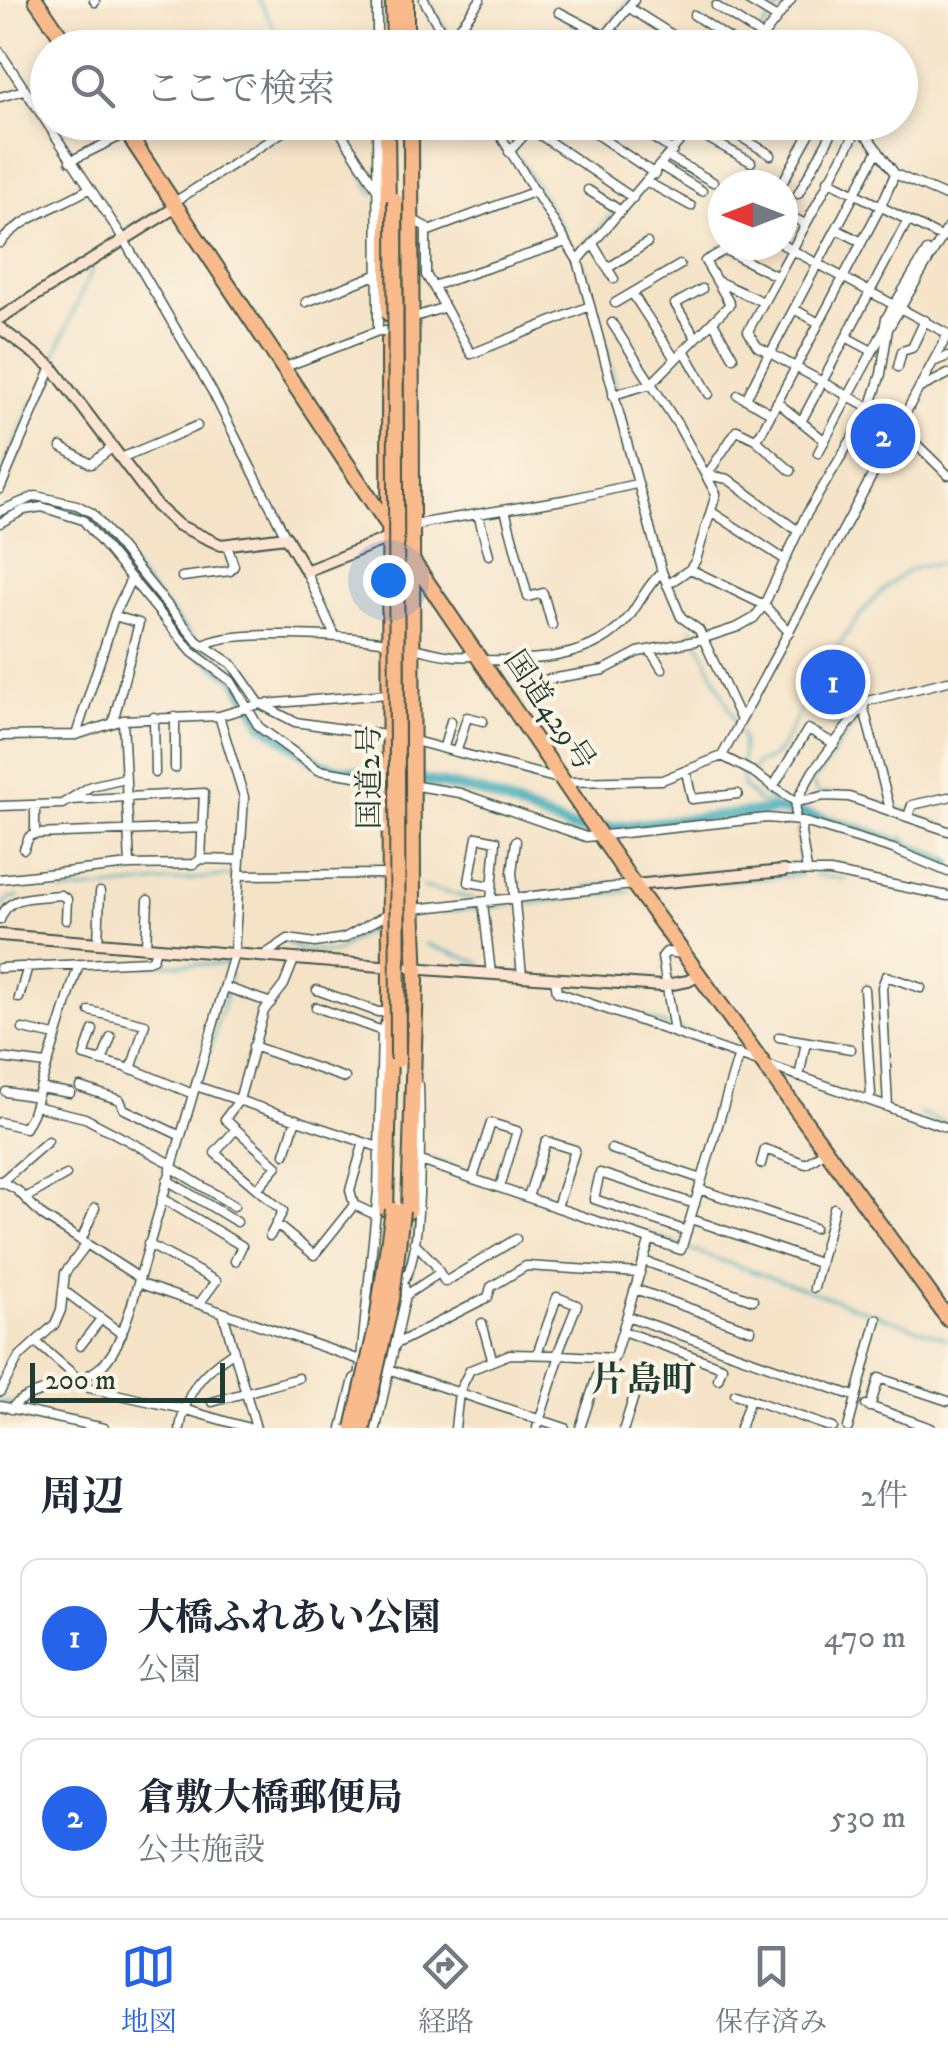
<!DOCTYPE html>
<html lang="ja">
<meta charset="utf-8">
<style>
body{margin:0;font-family:"IM FELL DW Pica","Noto Serif JP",serif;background:#f2f2f3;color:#1f2937}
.compass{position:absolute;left:708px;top:170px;width:90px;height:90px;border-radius:50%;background:#fff;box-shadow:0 5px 15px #0003;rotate:270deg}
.scale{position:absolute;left:30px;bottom:25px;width:195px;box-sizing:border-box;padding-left:10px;border:5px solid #1f3d34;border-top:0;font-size:28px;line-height:35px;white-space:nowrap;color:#1f3d34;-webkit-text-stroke:8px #fcf5e5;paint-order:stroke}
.you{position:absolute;left:388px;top:580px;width:35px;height:35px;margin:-25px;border:8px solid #fff;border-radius:50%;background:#1a73e8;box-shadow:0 0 0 15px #1a73e833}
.badge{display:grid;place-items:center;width:65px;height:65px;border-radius:50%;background:#2563eb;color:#fff;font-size:32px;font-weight:700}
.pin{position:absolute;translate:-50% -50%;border:5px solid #fff;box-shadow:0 2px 10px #0006}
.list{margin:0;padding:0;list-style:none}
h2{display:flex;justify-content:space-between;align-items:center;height:130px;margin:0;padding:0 40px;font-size:42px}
h2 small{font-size:32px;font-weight:400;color:#747a83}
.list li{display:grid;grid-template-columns:65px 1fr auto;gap:30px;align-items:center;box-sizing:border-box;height:160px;margin:0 20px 20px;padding:0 20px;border:2px solid #e0e1e3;border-radius:20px}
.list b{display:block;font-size:38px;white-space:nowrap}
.list p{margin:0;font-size:32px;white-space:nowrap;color:#747a83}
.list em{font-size:32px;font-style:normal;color:#747a83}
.icon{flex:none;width:55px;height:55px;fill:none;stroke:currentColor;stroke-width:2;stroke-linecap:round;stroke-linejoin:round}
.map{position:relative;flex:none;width:948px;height:1428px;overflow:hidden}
.search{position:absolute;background:#fff;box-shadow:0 5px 15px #0003;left:30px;right:30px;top:30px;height:110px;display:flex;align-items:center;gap:25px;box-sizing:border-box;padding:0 35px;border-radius:55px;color:#747a83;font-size:38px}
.sheet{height:490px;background:#fff}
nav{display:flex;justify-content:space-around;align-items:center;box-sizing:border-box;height:140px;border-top:2px solid #e0e1e3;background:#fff;font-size:28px;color:#747a83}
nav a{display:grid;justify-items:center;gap:5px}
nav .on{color:#2563eb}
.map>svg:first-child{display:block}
.green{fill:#8cda98;stroke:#568c66;stroke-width:2.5}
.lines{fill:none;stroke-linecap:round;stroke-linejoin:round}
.stream{stroke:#3aaab8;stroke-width:2.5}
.river{stroke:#3aaab8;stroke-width:11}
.street-casing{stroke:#3f564a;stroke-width:11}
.secondary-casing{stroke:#3f564a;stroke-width:14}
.highway-casing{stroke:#3f564a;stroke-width:18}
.street{stroke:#fff;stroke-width:8}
.secondary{stroke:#fde4d1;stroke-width:10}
.highway{stroke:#fabb8c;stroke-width:14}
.highway-bridge-casing{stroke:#3f564a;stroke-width:18;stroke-linecap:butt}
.highway-bridge{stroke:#fabb8c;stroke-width:14}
.labels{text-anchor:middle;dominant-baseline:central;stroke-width:8;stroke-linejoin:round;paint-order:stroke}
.street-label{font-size:30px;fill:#1f3d34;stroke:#fcf5e5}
.quarter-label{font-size:35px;font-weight:bold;fill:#1f3d34;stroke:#fcf5e5}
</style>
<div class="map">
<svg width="948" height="1428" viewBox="0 0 948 1428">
<rect width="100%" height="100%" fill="#fcf5e5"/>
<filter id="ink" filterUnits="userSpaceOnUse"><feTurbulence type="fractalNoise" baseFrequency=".01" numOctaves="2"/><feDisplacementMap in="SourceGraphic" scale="20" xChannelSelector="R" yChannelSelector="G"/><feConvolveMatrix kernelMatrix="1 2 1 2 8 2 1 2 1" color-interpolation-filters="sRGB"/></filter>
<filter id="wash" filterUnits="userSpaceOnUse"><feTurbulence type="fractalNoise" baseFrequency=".0048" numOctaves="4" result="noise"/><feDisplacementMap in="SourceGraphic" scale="40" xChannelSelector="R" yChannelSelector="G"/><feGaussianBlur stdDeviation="2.25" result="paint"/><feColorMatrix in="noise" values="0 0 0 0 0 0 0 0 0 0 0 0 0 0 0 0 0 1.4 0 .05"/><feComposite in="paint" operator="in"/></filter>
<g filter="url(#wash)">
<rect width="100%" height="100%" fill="#f5e3c8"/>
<path class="green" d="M835,657L858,707L842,730L804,708Z"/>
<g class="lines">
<path class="stream" d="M259,0L285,48
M429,0L450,37
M762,30L786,0
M605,31L629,0
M591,48L600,37
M748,48L757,36
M347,149L374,194
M664,154L689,122
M519,158L564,232
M124,232L165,206
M108,243L116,238
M578,253L617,209
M583,265L616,387
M52,362L93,267
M5,467L33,401
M673,587L686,616
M692,628L737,725
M836,656L859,704
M740,732L743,742L742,764
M741,772L743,786L758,801L779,810
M850,794L818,793L812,783L863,713
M858,796L884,804
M891,806L948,827
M778,809L751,781L750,775L757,763L771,759L779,751C809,695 850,610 903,574C915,566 934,565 948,562
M902,836L909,843V848
M814,875L846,879
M649,878L799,865L801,860L798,829
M719,882L801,875
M424,887L472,899
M584,887L623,882
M61,892L236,875
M520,905L630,891
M0,909L10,898L19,897
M439,912L512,905
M287,943L302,950L334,953L378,923
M426,944L480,963
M146,965L228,964
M595,1001L668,1026
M676,1028L748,1055
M210,1050L231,976
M920,1114L948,1124
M428,1158L471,1173
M478,1175L497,1182
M506,1185L527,1192
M535,1194L555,1201
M563,1204L678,1244
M685,1248L948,1339
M63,1389H85
M0,1402L13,1404"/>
<path class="river" d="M0,517L34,502L82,513L91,519L118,558L197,649L236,677L264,725L321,764L336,769L380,775
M422,780L481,792L571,828L586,830L779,810C837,819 894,840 948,863"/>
</g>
</g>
<g filter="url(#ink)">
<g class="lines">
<g class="street-casing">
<path id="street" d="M94,0L95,2
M377,0V48
M424,0L448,44
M747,0L777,18
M716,6L762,36
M628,7L693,48
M559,12L605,36
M694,15L743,48
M459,29L461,48
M610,30L637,48
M448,44L480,0
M360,48L377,39
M416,48L440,31
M596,48L634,0
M754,48L791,0
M0,52L121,235L212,391L286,537
M0,97L24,90
M334,122L377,189
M377,122L378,331
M492,122L578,261L662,572L681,617L699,630L741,720
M578,122L655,174
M629,122L673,151
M716,122L771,155
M758,122L769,130
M858,127L857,130L868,137L895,174L948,197
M531,129L633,198
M691,129L751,162
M857,130L748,331L757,346L870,408L896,433
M509,152L536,122
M669,157L713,182
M70,161L127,133
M661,166L702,191
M828,180L941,237
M647,182L691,206
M778,185L784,180L816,122
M588,190L621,211
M798,194L838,122
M173,203L298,122
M783,212L805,224
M417,222L426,227V275L433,286L566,242
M836,229L862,242
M426,232L536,191
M0,243C21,217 61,206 90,188
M593,244L614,279
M783,245L948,334
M725,250L776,276
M578,261L696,122
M608,268L647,243
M717,281L763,302
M433,286L471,354L590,306
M306,302L376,275
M615,303L632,293
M794,309L819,323
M412,318L445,307
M713,322L733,357
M612,323L678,425L716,494L696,560L690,569L667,585
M846,337L872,351
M696,338L675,304L702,289
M684,350L709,394
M770,354L878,150
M675,359L632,293L680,265
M933,362L948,356
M285,367L378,331H389
M898,367L902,351L912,348L925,320
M920,388L948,374
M613,395L651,384L730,304L705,261L734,245
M738,395L771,413
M746,399L769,353
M777,402L825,441
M801,422L908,220
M899,427L948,475
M755,439L791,471
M61,447L91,464L113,447
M818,453L884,330L886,318L927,251
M121,458L197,426
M0,489L52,367
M505,510L528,597L543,593L552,625
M0,511L36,496L77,505L92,513L197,641L232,664L260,704
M712,512L784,559
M478,514L489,555
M0,523L24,510L42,507L83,520L192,652L231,681L259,727L318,770L460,793L586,837L767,818L801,821L893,849L948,872
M798,531L728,479L707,475L737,430L755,439L761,433L881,206L895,174
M396,535L423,523L569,499L636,484
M690,569L764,605L789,632
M306,571L335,636
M182,577L230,571L234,566L227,545
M203,646C227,628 353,636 386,642C414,646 450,661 477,655
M650,650L662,669
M481,660C532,661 594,660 629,617C640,602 648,584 662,572
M532,682L604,670L638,652L695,641L738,627L754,618L764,605L805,517L870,408L881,374L888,329L948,227
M264,704L387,694
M863,705L890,809
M154,717L155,773
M175,717V768
M123,720L130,865
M113,722L139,623L114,616
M76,735L116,611L131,579
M0,736L76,735L123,720L219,716L260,704L295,722L392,736
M411,740L570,782L662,780L722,756L948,334
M444,747L451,721
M457,750L467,717L483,721
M722,756L753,772L796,802L824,796L849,797L948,831
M686,772L692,799L738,794
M773,787L808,729L835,744
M70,800L204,793L201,859
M35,805V834
M0,806L62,804L91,786L125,778
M908,816L912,805L948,797
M795,820L796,802L813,771L867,701L948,681
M802,821L801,833L807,870
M516,841L512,872L522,976
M24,849L29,837L35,834L203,828
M784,871L830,872L948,896
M239,875L389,874
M0,879L130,865L194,864L201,859L240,860
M491,902L496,841L477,837L469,882L492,886
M483,903L491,974
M414,909L633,885
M0,920C8,893 37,898 61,895L67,899L66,920
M98,943L100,892
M146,947L148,900
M261,957L288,939L315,943L344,938L388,914
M0,968L148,961L153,959L156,948
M555,979L557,992L948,1128
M225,987L271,1003
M864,989L871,1094L868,1100
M317,990L378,1012H389L382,1031L378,1191L359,1379
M19,998L28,966
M316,1007L382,1031
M90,1011L145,1024L131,1070
M23,1029L55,1036
M93,1030L84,1056L135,1070L193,1094
M674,1031L662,957L666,952L683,954
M779,1037L851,1049
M253,1046L345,1078
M0,1058L46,1064
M102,1061L111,1037
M799,1077L806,1042
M196,1086L381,1148
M80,1087L120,1100L124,1109L181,1136
M40,1088L70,1093
M6,1092L37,1097
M35,1106L85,1118L172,1164
M888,1107L882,987L886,976L921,988
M0,1122L25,1128L32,1114L79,964
M236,1129L215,1153L257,1189L277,1166L225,1119L239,1100L264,1011L284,985L294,960
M611,1149L702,1179
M285,1154L296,1119
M415,1159L681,1250L739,1054
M761,1164L765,1149L806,1164L826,1150
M171,1167L234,1206
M473,1178L491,1123L517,1131L500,1187
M167,1180L237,1222
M0,1181L17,1190L43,1216L138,1277
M0,1183L48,1141
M257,1189L283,1211L270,1236
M699,1189L814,1228
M528,1197L546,1141L575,1150L557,1207
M25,1198L66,1175
M162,1198L242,1246L235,1261
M354,1205L350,1190L364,1142
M691,1219L819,1263
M276,1224L314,1255L354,1205L376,1215
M687,1231L594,1199L600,1173L695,1204
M81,1241L95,1208
M414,1242L434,1263L445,1282L516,1239
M148,1244L216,1281L199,1304
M644,1261L753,1300
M138,1283L360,1360
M814,1288L834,1208
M635,1289L751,1330
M63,1290L122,1334
M406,1295L435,1276
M223,1313L256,1428
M627,1316L854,1396
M482,1323L492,1359
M623,1331L722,1367L718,1379
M36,1342L89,1388L183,1409L249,1428
M396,1344L488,1297L491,1287L526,1266L640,1273
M80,1346L101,1319
M537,1354L557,1297L577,1305L557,1355
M388,1369L565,1428
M0,1392L19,1357L55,1324L61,1310L65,1273L86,1245
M735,1394L833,1428
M212,1402L298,1378
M866,1405L931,1428
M0,1406L104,1428
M870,1407L879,1378L948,1401
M11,1409C19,1398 33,1394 46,1390C105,1373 111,1367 131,1307L234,954L244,797L219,716
M180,1428C186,1391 202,1372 233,1352
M342,1428L354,1379L358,1376
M376,1428L406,1295L403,1281C424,1260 420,1120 419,1085
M455,1428L459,1392L470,1370L510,1354L560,1355
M537,1428L560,1355L614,1358L650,1239
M580,1428L603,1358
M624,1428L643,1367
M740,1428L750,1399
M848,1428L877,1319"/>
</g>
<g class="secondary-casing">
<path id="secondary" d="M0,318L176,207
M0,328L52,367L157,506L178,525L221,545L286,537L306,571L393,536
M634,885L784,871
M0,935L393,967
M410,968L661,986L688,981L699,975"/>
</g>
<g class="highway-casing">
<path id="highway" d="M36,0L69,48
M393,0L394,48
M406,48V0
M120,122L369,497L634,885L948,1319
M387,122L389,314
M386,1209L390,1054L389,340
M409,1211L416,981L413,901L411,122"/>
</g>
<use href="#street" class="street"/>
<use href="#secondary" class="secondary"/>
<use href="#highway" class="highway"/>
<g class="highway-bridge-casing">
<path id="highway-bridge" d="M395,200L398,1060
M353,1428L376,1328L393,1210
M363,1428L392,1299L402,1211"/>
</g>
<use href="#highway-bridge" class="highway-bridge"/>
</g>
</g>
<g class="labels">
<g class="street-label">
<text transform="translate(549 711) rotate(56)">国道429号</text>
<text transform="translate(370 777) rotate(-90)">国道2号</text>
</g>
<g class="quarter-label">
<text x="644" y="1381">片島町</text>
</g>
</g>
</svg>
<svg class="compass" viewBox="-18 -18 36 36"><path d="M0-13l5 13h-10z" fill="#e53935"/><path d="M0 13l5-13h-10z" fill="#747a83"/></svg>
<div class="scale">200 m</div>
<div class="you"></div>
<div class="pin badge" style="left:833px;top:682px">1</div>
<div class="pin badge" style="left:883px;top:436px">2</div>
<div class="search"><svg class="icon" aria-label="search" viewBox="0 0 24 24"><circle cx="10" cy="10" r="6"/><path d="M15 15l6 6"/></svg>ここで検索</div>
</div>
<section class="sheet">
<h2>周辺<small>2件</small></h2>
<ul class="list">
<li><span class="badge">1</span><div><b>大橋ふれあい公園</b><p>公園</p></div><em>470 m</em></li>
<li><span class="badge">2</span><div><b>倉敷大橋郵便局</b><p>公共施設</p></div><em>530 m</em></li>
</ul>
</section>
<nav>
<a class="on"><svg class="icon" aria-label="map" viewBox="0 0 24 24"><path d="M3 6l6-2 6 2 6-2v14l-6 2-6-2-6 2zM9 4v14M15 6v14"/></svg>地図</a>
<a><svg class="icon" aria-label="directions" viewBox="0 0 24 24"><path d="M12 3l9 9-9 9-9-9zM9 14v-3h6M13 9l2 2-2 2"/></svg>経路</a>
<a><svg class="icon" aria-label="saved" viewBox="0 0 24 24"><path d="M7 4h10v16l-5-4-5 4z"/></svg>保存済み</a>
</nav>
